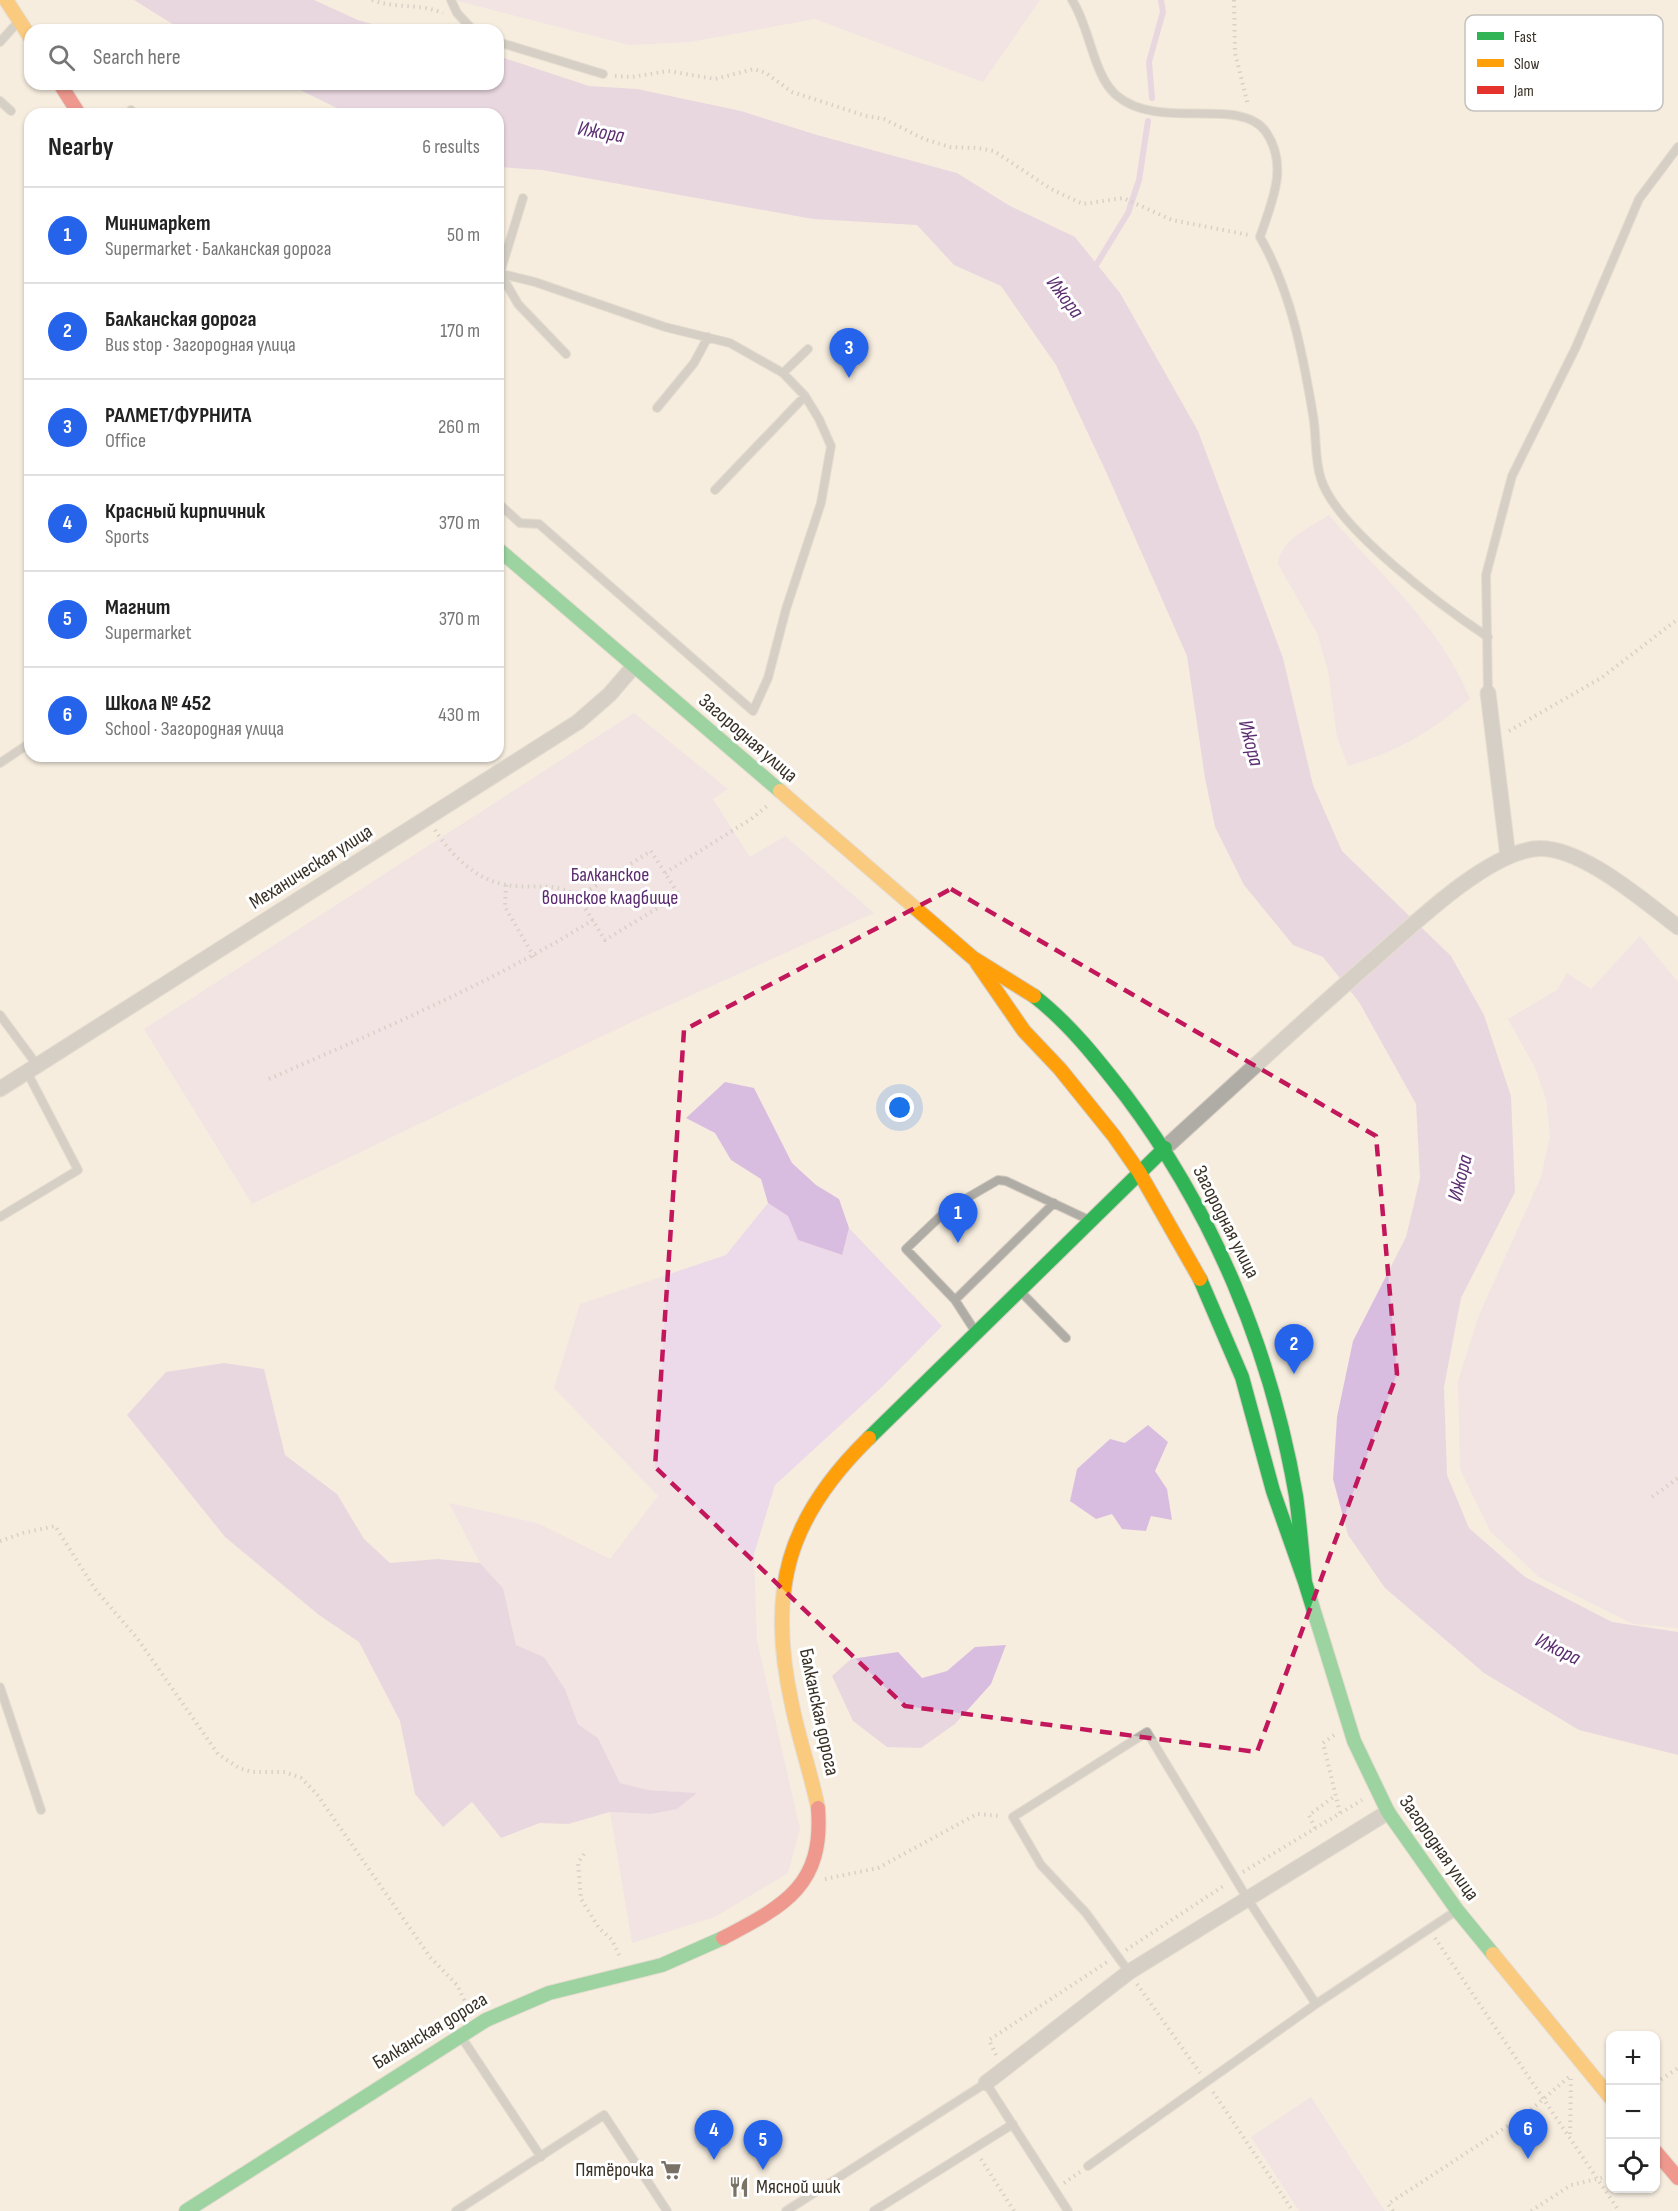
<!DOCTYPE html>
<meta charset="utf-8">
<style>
body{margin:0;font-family:"Sofia Sans Condensed",sans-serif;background:#f6f6f6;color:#222}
.controls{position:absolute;right:18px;bottom:18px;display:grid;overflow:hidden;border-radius:12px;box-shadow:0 2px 4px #0004}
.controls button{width:54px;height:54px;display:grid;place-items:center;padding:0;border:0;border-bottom:2px solid #e0e0e0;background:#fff;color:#222;font:30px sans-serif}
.you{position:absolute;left:900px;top:1108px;width:21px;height:21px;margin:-15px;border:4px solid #fff;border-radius:50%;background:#1a73e8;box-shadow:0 0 0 9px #1a73e833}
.badge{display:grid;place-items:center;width:39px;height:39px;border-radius:50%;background:#2563eb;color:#fff;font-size:20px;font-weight:700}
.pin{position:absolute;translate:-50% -50px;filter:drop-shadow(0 2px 3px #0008)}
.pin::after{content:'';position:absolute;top:32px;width:21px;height:18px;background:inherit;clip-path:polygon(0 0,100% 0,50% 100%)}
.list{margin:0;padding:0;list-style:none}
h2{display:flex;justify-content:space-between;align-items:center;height:78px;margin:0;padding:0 24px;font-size:26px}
h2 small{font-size:20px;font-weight:400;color:#767676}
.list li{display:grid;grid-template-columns:39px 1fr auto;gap:18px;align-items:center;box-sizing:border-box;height:96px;padding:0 24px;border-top:2px solid #e0e0e0}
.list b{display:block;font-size:22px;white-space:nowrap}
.list p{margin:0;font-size:20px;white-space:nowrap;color:#767676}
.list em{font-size:20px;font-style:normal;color:#767676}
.icon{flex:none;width:33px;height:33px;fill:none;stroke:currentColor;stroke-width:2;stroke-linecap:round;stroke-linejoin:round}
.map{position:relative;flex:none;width:1678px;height:2211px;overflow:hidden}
.search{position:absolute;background:#fff;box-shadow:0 2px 4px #0004;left:24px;top:24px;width:480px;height:66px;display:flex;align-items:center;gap:15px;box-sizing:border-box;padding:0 21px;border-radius:18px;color:#767676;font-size:22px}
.panel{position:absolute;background:#fff;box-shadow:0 2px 4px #0004;left:24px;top:108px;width:480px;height:654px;border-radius:18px}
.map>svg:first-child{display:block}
.green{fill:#ecd9e9}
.water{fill:#d9bde0}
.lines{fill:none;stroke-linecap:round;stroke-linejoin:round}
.stream{stroke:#d9bde0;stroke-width:6}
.lane-casing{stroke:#d2cabf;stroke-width:10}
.street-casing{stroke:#d2cabf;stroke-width:17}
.fast-casing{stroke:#d2cabf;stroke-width:16}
.slow-casing{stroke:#d2cabf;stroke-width:16}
.jam-casing{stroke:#d2cabf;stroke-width:16}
.path{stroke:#b4afa8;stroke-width:4;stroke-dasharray:1.5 4.5;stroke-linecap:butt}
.lane{stroke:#afaca6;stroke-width:8}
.street{stroke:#afaca6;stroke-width:15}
.fast{stroke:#30b455;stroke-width:14}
.slow{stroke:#ff9f0a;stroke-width:14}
.jam{stroke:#e5322d;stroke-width:14}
.marked{fill:none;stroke:#c2185b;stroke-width:4.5;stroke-dasharray:12 8;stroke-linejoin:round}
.labels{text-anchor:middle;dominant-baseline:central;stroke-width:6;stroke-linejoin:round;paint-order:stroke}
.street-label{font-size:20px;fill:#383025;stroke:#fff}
.park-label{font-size:20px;fill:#5a2b6f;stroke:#fff}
.poi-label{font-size:20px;fill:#383025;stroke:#fff;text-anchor:end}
.water-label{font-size:21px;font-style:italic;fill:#5c2e71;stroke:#fff}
.key{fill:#fff;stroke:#c3c1be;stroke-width:1.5}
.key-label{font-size:16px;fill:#383025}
</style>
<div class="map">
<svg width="1678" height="2211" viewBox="0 0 1678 2211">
<rect width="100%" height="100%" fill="#f6eddf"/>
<path class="green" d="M454,0H1040L983,82L815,19L690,42L629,45Z
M1329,515C1379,574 1441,626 1470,699C1427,734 1401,750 1348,766L1337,737L1328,671L1317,633L1278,564C1281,539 1309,528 1329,515Z
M634,713L728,789L713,799L750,857L785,836L874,913L634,1021L252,1204L144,1029Z
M1640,936L1678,982V1628L1633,1624L1539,1577L1490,1531L1460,1469L1458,1381L1479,1315L1541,1177L1550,1136L1546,1099L1535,1068L1508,1019L1557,990L1567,973L1591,989Z
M768,1203L788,1216L798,1240L841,1255L849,1228L942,1326L883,1386L775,1485L754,1554L757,1640L800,1829L788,1873L715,1917L632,1943L610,1812C645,1814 669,1818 696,1793L648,1790L620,1783L598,1738L578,1724L565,1689L544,1657L516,1645L503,1588L480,1563L449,1503L537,1523L610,1559L658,1496L554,1388L580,1304L726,1255Z
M1311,2097L1385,2211H1299L1251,2137Z"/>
<path class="water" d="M134,0H314L358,20L392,30H182Z
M498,56L589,86L637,89L741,111L817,135L957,173L1010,206L1075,237L1120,293L1198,431L1283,658L1313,785L1342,851L1451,956L1484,1015L1511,1096L1515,1192L1461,1298L1444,1387L1447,1475L1469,1528L1525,1577L1612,1622L1678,1632V1755L1579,1730L1484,1673L1385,1588L1348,1535L1333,1479L1337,1417L1353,1341L1406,1237L1420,1178L1416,1104L1359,1002L1323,957L1293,945L1244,885L1215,827L1205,778L1187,656L1107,474L1056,365L1001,286L954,265L917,225L813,219L542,170L498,167V114H349L288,84H498Z
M725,1082L754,1088L792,1163L816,1185L839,1199L849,1228L842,1255L798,1240L788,1216L768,1203L761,1179L731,1160L715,1133L686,1118Z
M224,1363L264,1369L285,1455L337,1494L364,1539L390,1563L438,1559L480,1563L503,1588L516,1645L544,1657L565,1689L578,1724L598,1738L620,1783L648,1790L697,1793L677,1809L651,1814L610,1812L568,1824L540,1823L501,1838L472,1802L443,1827L415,1794L400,1721L359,1642L319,1615L225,1537L127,1415L166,1372Z
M1148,1425L1168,1442L1155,1471L1167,1489L1172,1520L1151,1516L1146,1531L1122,1529L1112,1514L1096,1519L1070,1501L1077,1469L1110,1439L1125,1443Z
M1006,1645L991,1684L955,1724L921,1748L887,1747L853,1721L832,1676L851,1659L898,1652L922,1678L947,1671L975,1647Z"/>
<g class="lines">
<path class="stream" d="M1152,98L1149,62L1163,12L1161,0
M1093,270L1128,213L1139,180L1148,121"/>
<g class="lane-casing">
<path id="lane" d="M451,0L457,13L473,30
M1072,0C1090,27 1093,75 1116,95C1158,132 1241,95 1266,132C1289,166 1272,201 1260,237C1291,291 1303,355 1313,415C1317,437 1314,458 1321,479C1336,528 1444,608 1488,637
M0,42L18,22
M498,42L603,74
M0,101L11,111
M131,110L133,114
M523,198L500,273L518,304L566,354
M498,273L535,282L665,327L730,343L783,373L805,396L819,419L831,446L821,503L786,609L768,678L753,711L539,524L520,523L498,503
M783,373L808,349
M657,408L694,363L708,337
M715,490L805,396
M1488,693L1486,575L1512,476L1576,347L1639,199L1678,147
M0,763L30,743
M0,1015L37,1065
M0,1217L78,1170L27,1072
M1020,1291L1066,1338
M955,1300L1054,1203
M975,1331L955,1300L906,1249L948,1209L998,1180L1006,1181L1089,1220
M0,1687L41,1810
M1129,1972L1086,1913L1041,1865L1013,1817L1147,1732L1247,1898L1316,2004
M460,2035L541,2157
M1088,2166L1316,2004L1456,1911
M456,2211L604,2115L667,2211
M786,2211L986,2083L1068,2211
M874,2211L1013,2124"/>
</g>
<g class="street-casing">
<path id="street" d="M1488,693L1508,857
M0,1089L578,722L610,694L634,666
M1165,1148C1234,1085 1303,1021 1374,959C1413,925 1482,857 1533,849C1577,842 1645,902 1678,927
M986,2083L1129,1972L1388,1812"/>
</g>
<g class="fast-casing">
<path id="fast" d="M498,549L780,791
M1034,996C1070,1024 1098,1060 1126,1096C1214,1213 1271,1351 1296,1496C1300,1525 1302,1554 1305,1582
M1200,1279L1242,1377L1273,1491L1305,1582L1354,1741L1388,1812L1457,1910L1493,1954
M869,1438L1165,1148
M186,2211L486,2020L549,1993L662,1965L723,1938"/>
</g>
<g class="slow-casing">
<path id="slow" d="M6,0L30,37
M780,791L973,958L1034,996
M977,963L1024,1031L1060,1069L1114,1136L1139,1172L1200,1279
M818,1808C811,1773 799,1740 792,1705C767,1592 786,1519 869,1438
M1493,1954L1610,2097"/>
</g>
<g class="jam-casing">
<path id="jam" d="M60,84L79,114
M723,1938C786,1905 824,1885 818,1808
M1656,2152L1678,2178"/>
</g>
<path class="path" d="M372,0C396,9 419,3 443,13
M1234,0L1235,53L1248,105
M615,76L632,77L668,71L715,79L754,69L766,73L792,92L866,116L884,119L924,139L950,147L978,148L994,151L1051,189L1083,204L1123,198L1172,220L1249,235
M1509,731L1601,678L1678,619
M435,830C451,855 476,880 507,885C532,890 556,880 578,897
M651,851L679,895L605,940L578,897Z
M665,873L751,819L767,806
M506,885L505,907L534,957
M269,1079C380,1030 490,984 593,920
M1652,1497L1678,1478
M0,1541L23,1533L55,1526L95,1589L137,1638L218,1754L239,1768L252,1772H285L301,1778L316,1793L430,1957L457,1985L468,2008
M1334,1735L1323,1743L1340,1813
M1315,1828L1309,1815L1335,1796
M584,1854L578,1863L581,1899L599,1928L612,1940L620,1957
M1243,1872L1362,1800
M825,1879L878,1868L977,1814L1000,1816
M1435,1938L1619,2211
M1126,1950L1225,1885
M1137,1984L1200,2073
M996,2055L989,2040L1107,1962
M1656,2083L1678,2068
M1213,2092L1293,2211
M1570,2134L1571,2079
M981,2159L1014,2211
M1064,2183L1080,2172
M1393,2211L1388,2204L1526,2114L1570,2076
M1531,2211L1571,2185L1610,2176"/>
<use href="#lane" class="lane"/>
<use href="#street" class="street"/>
<use href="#fast" class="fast"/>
<use href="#slow" class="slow"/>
<use href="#jam" class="jam"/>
</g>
<path d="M0 0H1678V2211H0ZM951,889L1376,1136L1397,1374L1257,1752L905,1706L655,1467L684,1030Z" fill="#f6eddf" fill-opacity=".55" fill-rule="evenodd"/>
<path class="marked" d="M951,889L1376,1136L1397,1374L1257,1752L905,1706L655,1467L684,1030Z"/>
<defs>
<g id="supermarket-bare" transform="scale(1.62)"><path d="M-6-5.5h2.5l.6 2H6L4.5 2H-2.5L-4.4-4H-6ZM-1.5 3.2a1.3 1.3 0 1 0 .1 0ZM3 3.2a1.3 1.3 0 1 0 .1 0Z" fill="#7a7266" stroke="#fff" stroke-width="2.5" paint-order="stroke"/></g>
<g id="restaurant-bare" transform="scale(1.62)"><path d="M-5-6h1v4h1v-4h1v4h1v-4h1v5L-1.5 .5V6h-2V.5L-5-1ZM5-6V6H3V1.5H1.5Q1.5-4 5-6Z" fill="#7a7266" stroke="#fff" stroke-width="2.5" paint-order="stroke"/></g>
</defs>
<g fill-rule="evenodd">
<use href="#supermarket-bare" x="671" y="2170"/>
<use href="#restaurant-bare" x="739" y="2187"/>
</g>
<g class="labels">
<g class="street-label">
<text transform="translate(748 738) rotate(41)">Загородная улица</text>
<text transform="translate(311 867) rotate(-32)">Механическая улица</text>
<text transform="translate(1226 1222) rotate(63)">Загородная улица</text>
<text transform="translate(819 1712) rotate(78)">Балканская дорога</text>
<text transform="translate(1439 1848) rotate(55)">Загородная улица</text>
<text transform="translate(430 2031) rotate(-31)">Балканская дорога</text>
</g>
<g class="park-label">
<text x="610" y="875">Балканское<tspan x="610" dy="23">воинское кладбище</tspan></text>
</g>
<g class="poi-label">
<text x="654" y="2170">Пятёрочка</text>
<text x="756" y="2187" text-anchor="start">Мясной шик</text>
</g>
<g class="water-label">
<text transform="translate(601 132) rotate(10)">Ижора</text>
<text transform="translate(1065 297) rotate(53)">Ижора</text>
<text transform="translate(1251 743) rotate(75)">Ижора</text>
<text transform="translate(1460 1178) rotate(-76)">Ижора</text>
<text transform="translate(1558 1649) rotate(26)">Ижора</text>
</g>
</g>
<rect x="1465" y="15" width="198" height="96" rx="9" class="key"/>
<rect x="1477" y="32" width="27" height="8" fill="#30b455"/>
<rect x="1477" y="59" width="27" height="8" fill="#ff9f0a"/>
<rect x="1477" y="86" width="27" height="8" fill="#e5322d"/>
<g class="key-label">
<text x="1514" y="42">Fast</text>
<text x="1514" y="69">Slow</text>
<text x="1514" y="96">Jam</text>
</g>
</svg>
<div class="controls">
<button>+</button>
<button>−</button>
<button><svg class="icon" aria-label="locate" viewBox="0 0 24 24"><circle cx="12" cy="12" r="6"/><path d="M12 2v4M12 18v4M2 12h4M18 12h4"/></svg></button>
</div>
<div class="you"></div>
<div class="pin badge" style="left:958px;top:1243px">1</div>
<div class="pin badge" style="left:1294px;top:1374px">2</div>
<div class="pin badge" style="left:849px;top:378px">3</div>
<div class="pin badge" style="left:714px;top:2160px">4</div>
<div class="pin badge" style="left:763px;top:2170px">5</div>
<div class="pin badge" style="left:1528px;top:2159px">6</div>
<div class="search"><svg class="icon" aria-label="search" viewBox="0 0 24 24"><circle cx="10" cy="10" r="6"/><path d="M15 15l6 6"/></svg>Search here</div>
<section class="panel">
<h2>Nearby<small>6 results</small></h2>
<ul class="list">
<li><span class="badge">1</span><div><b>Минимаркет</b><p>Supermarket · Балканская дорога</p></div><em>50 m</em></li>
<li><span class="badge">2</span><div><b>Балканская дорога</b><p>Bus stop · Загородная улица</p></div><em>170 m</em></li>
<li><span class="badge">3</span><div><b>РАЛМЕТ/ФУРНИТА</b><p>Office</p></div><em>260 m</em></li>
<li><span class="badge">4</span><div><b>Красный кирпичник</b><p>Sports</p></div><em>370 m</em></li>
<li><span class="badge">5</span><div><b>Магнит</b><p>Supermarket</p></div><em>370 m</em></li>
<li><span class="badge">6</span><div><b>Школа № 452</b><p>School · Загородная улица</p></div><em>430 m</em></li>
</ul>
</section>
</div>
